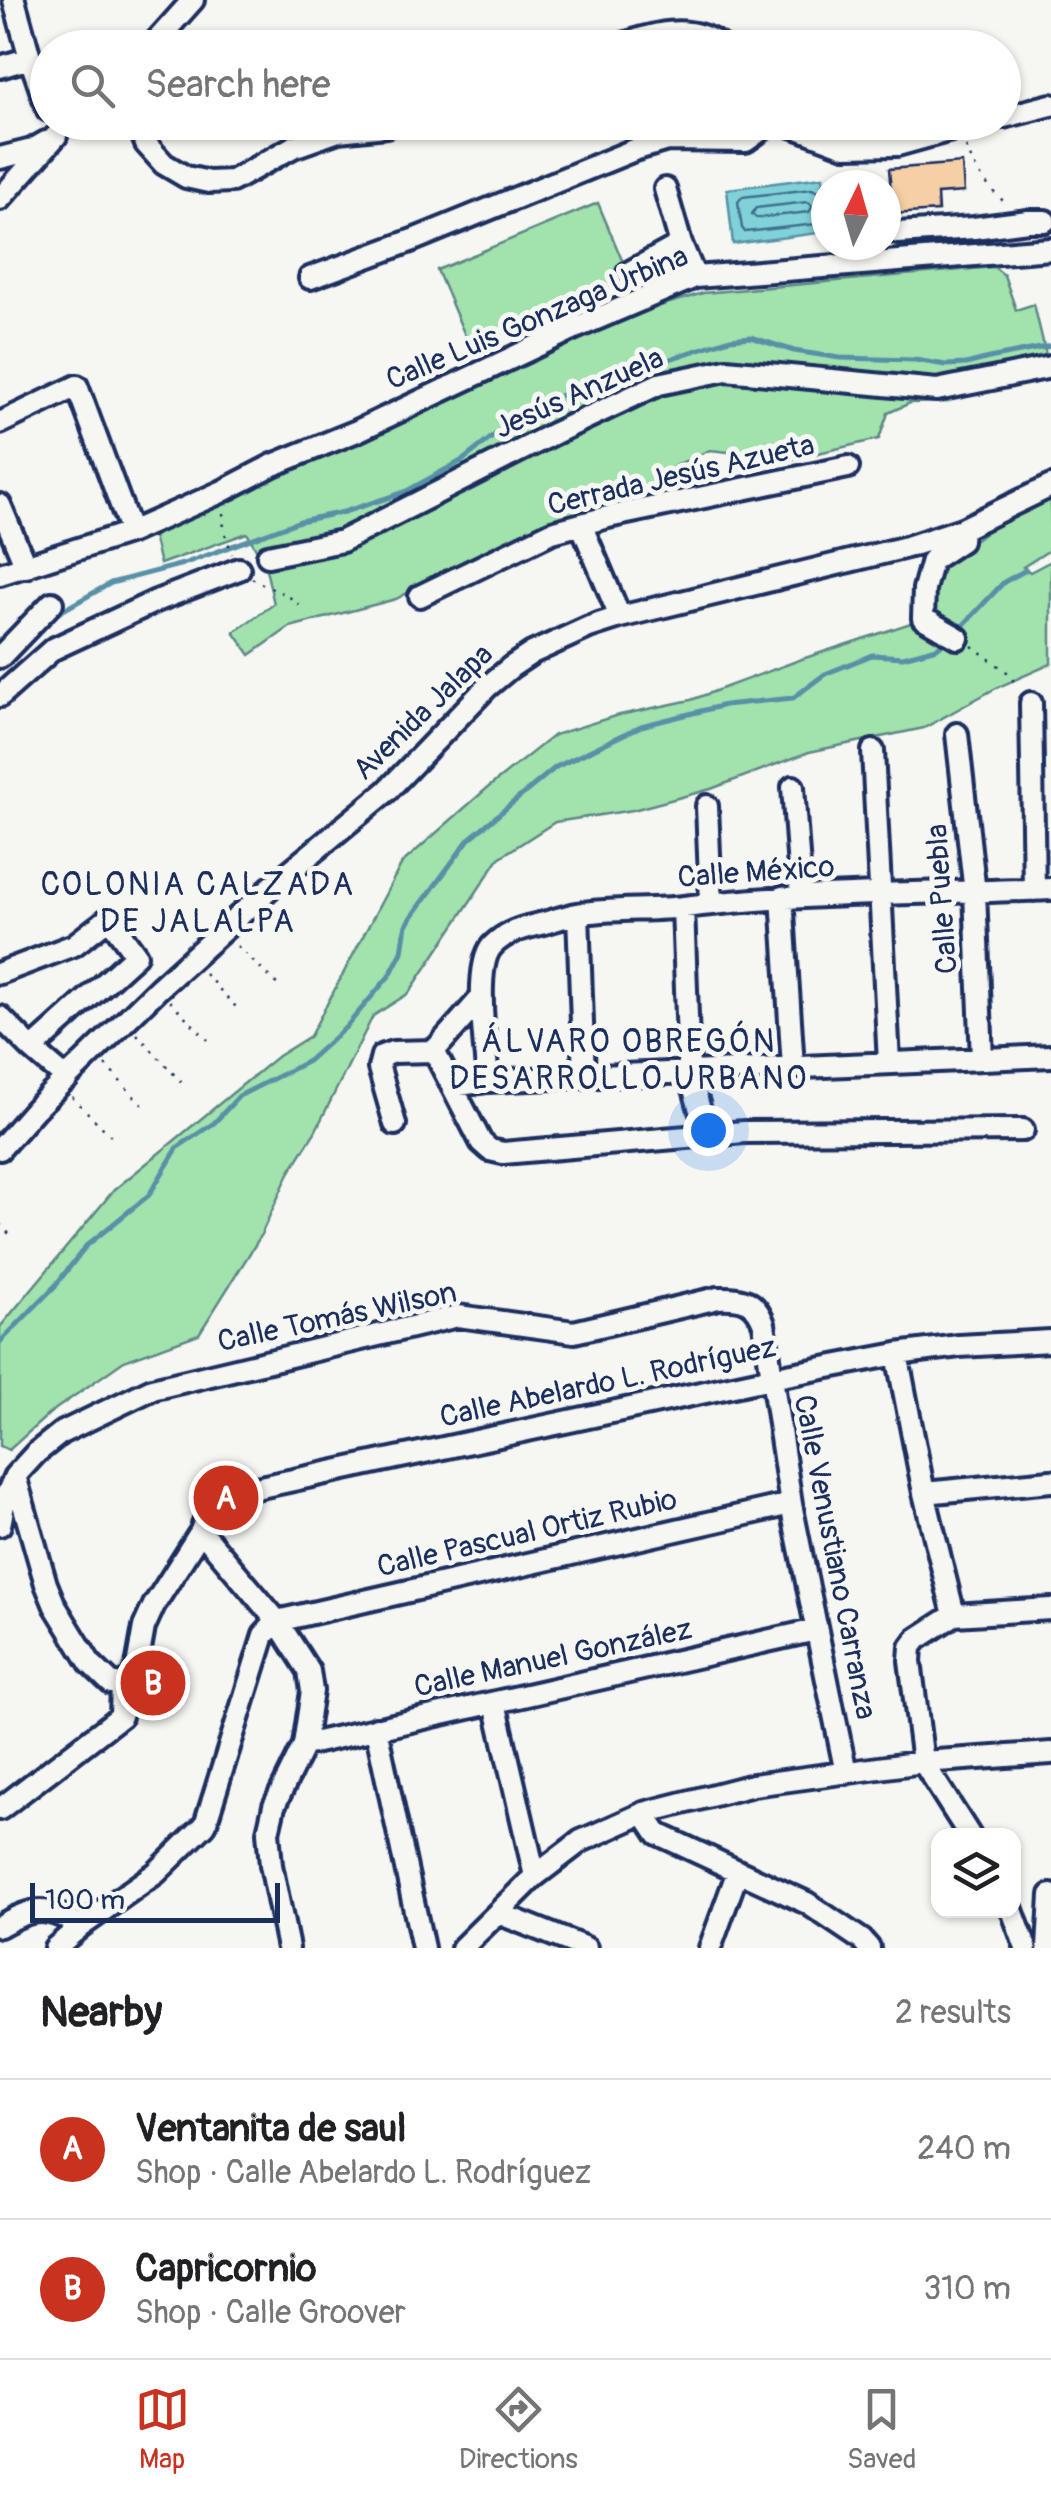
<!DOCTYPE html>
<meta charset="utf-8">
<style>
body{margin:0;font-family:Pangolin,sans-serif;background:#f6f6f6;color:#202124}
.controls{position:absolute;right:30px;bottom:30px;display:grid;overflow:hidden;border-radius:20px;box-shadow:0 2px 8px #0004}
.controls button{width:90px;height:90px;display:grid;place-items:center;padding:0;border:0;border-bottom:2px solid #e0e0e0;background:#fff;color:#202124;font:50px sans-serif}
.compass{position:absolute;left:811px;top:170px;width:90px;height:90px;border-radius:50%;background:#fff;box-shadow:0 2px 8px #0004;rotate:5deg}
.scale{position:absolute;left:30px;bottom:25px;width:250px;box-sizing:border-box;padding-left:10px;border:5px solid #1b2f5e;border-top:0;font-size:28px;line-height:35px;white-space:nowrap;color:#1b2f5e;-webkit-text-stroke:8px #f6f6f2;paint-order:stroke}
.you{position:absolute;left:708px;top:1130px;width:35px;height:35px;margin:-25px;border:8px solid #fff;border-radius:50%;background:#1a73e8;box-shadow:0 0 0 15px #1a73e833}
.badge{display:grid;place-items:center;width:65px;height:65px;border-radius:50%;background:#c8321e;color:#fff;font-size:32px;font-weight:700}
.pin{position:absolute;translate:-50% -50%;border:5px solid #fff;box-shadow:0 2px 10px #0006}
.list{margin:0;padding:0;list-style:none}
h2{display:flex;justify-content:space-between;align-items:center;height:130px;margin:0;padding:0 40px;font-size:42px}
h2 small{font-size:32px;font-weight:400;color:#757577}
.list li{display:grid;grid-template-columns:65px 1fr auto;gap:30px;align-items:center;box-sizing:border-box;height:140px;padding:0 40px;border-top:2px solid #e0e0e0}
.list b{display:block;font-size:38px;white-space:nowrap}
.list p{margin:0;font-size:32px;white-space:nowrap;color:#757577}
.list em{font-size:32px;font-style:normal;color:#757577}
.icon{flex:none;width:55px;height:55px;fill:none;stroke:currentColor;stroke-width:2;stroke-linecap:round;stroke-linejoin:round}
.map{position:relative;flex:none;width:1051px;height:1948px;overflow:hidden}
.search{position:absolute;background:#fff;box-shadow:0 2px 8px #0004;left:30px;right:30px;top:30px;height:110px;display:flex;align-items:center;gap:25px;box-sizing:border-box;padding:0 35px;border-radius:55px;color:#757577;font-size:38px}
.sheet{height:410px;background:#fff}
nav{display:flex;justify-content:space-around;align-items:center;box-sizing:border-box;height:140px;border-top:2px solid #e0e0e0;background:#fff;font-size:28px;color:#757577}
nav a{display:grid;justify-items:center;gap:5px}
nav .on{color:#c8321e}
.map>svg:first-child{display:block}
.green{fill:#a1e2ad;stroke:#5e8886;stroke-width:2.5}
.water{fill:#80d2d8;stroke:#5891a7;stroke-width:2.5}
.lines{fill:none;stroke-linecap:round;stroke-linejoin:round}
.shore{stroke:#43708f;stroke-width:2.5}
.stream{stroke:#5891a7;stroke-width:5}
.building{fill:#f7cfa6;stroke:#1b2f5e;stroke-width:2.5}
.minor-casing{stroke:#1b2f5e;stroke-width:28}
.path{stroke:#1b2f5e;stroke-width:2.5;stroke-dasharray:2.5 8;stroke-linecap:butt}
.minor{stroke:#f6f6f2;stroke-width:20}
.labels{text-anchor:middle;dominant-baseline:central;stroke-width:10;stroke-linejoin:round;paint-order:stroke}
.street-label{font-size:30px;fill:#1b2f5e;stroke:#f6f6f2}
.neighbourhood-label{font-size:32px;letter-spacing:2.5px;fill:#1b2f5e;stroke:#f6f6f2}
</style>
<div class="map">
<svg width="1051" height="1948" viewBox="0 0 1051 1948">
<rect width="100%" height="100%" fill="#f6f6f2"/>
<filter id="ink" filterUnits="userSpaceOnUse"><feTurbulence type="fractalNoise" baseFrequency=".01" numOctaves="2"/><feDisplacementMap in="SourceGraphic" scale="20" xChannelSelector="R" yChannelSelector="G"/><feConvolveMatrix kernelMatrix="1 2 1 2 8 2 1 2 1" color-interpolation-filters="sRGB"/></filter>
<g filter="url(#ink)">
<path class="green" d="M598,203L630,279L470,347L437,270Z
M994,267L1004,275L1016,310L1034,304L1047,359L991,370L948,375V402L910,403L888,413L879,439L775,463L755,464L728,452L710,450L676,465L633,500L573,514L482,553L396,599L290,627L250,655L234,632L274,604L265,565L247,533L160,564L152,532L440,395L636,313L703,293Z
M1051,495V549L1023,567L1030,572L1051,561V664L996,688L924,728L809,752L711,789L633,810L555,822L499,858L409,993L373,1016L315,1132L289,1173L260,1237L199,1334L124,1361L50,1413L9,1450L0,1446V1327L114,1190L278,1056L310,1036L402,863L485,790L554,735L615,716L691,700L802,659L923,619L938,568L994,526Z"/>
<path class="water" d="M823,177L826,232L733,244L727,189Z"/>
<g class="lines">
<path class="shore" d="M826,195L812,189L742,197L738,202L742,228L745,232L826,223
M808,202L813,206L809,212L757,218L752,214L756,208Z"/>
<path class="stream" d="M41,628L58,613L111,583L183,564L300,521L344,512L405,492L463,460L514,420L559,396L730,339L751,337L794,351L840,358L915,360L946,365L966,364L989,358L1051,346
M957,632L1004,582L1026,570
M0,1342L55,1286L86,1246L149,1195L178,1147L214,1123L239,1096L308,1061L346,1027L390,975L402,952L406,925L469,839L556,767L641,726L725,705L793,698L825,674L872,655L903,657L937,648L948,639"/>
</g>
<path class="building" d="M962,163L964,192L937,194L938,211L893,214L889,169Z"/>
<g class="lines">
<g class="minor-casing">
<path id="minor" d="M14,0L30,58L48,110
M150,48L193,0
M613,48C652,34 689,21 724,48
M0,67L30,58
M1004,117L1051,105
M137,122L146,144L164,164L186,177L209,182L232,181L293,147L338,131L386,126L396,122
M781,122L845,146L897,145L980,122
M0,158L32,150L46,142
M665,189L681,244
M0,199L56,136
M898,233L974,228L1028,221H1045
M628,273L681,244L695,277
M310,278L413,240L634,150L667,140L746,141L772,122
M0,423L77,386L131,532
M0,505L26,567
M581,524L620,617
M268,556L342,541L555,433L659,384L726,370L937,390L1051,367
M0,574L131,532L221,492L273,465L357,431L575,328L695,277L1051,249
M420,596L552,532L608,517L848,467
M958,638L923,618L924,589L932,560L961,541L962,529
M0,657L52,603
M0,696L53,649L156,601L239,569
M1031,703L1034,890
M957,734L975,893L982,1059
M873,751L889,1063
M793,787L801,896
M707,806L711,902
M782,897L793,1067
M683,907L689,1071L707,1135
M578,914L584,1077
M0,973L74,945L109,918L136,955L32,1049
M0,1017L32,1049L67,1079
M434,1051L481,1142L490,1150L503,1153L744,1132L1023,1130
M434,1051L482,997
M488,1081C486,1051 473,967 492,946C505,932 523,928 540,924C553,921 565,916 577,914C612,908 649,911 684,907C806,892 929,894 1051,889
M452,1086L488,1081L1051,1056
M395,1124L379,1068L382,1056L393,1052L434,1051
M0,1149L35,1109L158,989L271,887L387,791L487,687L511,667L532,653L589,627L620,617L907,547L962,529L1051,486
M897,1354L924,1493L954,1615
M15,1476L46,1584L55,1606L90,1663L111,1683L122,1685L132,1678L137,1666L144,1627L154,1605L201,1531L210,1505L223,1495L771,1378L897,1354L959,1346L1051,1341
M924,1493L1051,1481
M0,1525L5,1499L15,1476L36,1453L61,1433L152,1389L458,1316L574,1332L718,1298C743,1297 755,1300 764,1324L791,1504L846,1773
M201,1531L277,1621L309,1671L312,1691L304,1745L274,1806L268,1832L271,1865L288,1948
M495,1703L535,1876
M376,1728L423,1948
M304,1745L816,1630
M0,1809L121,1716L122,1685
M644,1813L658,1834L807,1903L862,1940L869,1948
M970,1836L923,1762L910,1661L911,1647L917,1639L954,1615L1051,1609
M1012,1910L1026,1948
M498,1913L586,1948
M0,1926C34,1906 47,1906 81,1926
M55,1948L81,1926L156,1873L205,1825L264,1635L277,1621L791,1504
M462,1948L535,1876L581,1841L644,1813L753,1785L923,1762L1051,1753
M710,1948L738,1871
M1048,1948L1051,1895"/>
</g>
<path class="path" d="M966,147C975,170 988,189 1007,204
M223,513L224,530L232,554
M252,578C271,591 286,590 302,608
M972,646L1007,672L1018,687
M237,946L282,989
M205,974L236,1007
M170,1001L208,1040
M137,1034L183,1084
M105,1065L147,1110
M72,1097L116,1141
M0,1224L12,1237"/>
<use href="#minor" class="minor"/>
</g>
</g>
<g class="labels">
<g class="street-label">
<text transform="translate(537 318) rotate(-23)">Calle Luis Gonzaga Urbina</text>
<text transform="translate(579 393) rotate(-24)">Jesús Anzuela</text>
<text transform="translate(681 475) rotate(-13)">Cerrada Jesús Azueta</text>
<text transform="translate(423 712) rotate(-44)">Avenida Jalapa</text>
<text transform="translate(756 872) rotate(-4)">Calle México</text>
<text transform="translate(942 899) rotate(-94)">Calle Puebla</text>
<text transform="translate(337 1317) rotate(-12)">Calle Tomás Wilson</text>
<text transform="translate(608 1382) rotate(-12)">Calle Abelardo L. Rodríguez</text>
<text transform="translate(527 1533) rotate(-13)">Calle Pascual Ortiz Rubio</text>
<text transform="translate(835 1557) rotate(79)">Calle Venustiano Carranza</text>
<text transform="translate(553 1658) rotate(-12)">Calle Manuel González</text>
</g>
<g class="neighbourhood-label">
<text x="198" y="885">COLONIA CALZADA<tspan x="198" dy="37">DE JALALPA</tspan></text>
<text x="629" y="1042">ÁLVARO OBREGÓN<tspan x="629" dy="37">DESARROLLO URBANO</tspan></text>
</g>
</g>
</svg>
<div class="controls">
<button><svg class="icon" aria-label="layers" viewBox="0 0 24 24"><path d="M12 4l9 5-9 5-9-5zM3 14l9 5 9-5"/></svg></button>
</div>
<svg class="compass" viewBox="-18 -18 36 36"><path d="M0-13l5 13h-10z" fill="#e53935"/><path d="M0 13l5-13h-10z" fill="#757577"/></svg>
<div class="scale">100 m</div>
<div class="you"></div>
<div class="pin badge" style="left:226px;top:1498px">A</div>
<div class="pin badge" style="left:153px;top:1683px">B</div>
<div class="search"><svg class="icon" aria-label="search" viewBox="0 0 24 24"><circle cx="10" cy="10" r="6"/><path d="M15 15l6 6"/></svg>Search here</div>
</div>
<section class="sheet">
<h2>Nearby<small>2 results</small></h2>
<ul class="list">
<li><span class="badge">A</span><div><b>Ventanita de saul</b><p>Shop · Calle Abelardo L. Rodríguez</p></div><em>240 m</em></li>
<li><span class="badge">B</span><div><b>Capricornio</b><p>Shop · Calle Groover</p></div><em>310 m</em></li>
</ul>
</section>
<nav>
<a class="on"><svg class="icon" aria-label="map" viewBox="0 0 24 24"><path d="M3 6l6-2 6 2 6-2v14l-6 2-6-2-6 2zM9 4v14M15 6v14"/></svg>Map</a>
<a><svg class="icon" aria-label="directions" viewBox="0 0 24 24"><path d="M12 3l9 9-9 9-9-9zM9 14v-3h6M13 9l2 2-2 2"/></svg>Directions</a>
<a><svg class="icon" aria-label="saved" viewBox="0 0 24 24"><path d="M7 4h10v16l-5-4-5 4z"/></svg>Saved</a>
</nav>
